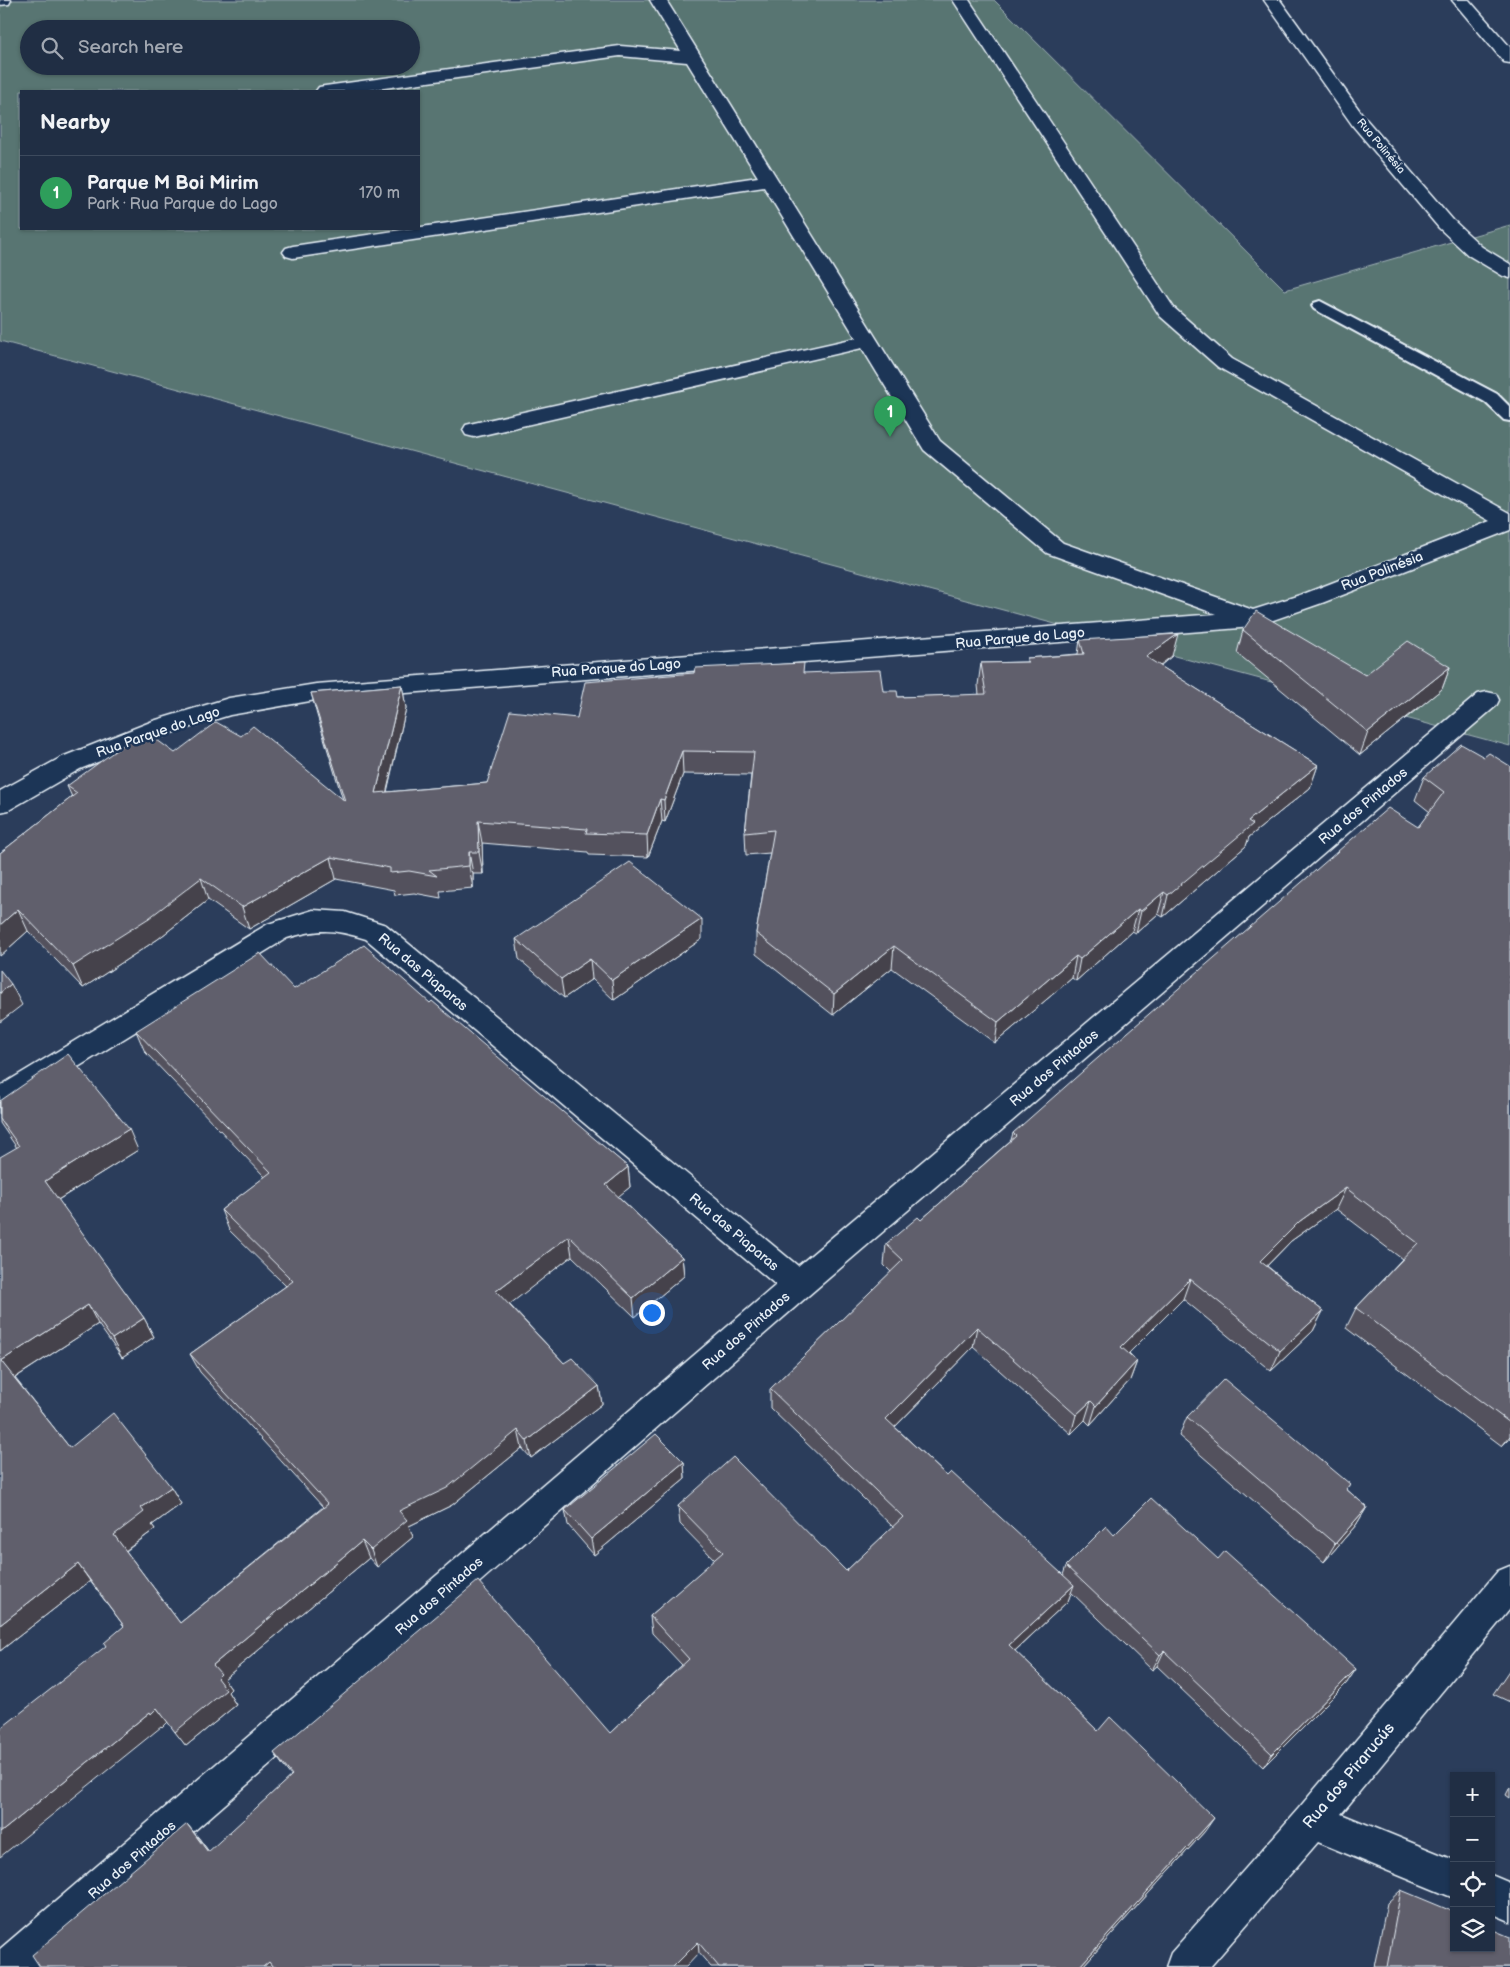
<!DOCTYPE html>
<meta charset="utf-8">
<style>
body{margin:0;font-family:"Balsamiq Sans",sans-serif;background:#28364b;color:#f1f3f6}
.controls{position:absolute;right:15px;bottom:15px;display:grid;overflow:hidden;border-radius:0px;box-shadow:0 1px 4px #0004}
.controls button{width:45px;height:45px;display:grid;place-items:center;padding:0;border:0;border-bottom:1px solid #3d4a5d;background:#202e44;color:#f1f3f6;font:25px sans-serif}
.you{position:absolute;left:651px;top:1312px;width:18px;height:18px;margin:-12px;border:4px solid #fff;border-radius:50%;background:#1a73e8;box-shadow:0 0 0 8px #1a73e833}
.badge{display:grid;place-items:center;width:32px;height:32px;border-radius:50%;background:#ff9aa2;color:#fff;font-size:16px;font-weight:700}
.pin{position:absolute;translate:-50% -41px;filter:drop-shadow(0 1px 2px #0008)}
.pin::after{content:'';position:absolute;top:26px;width:18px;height:15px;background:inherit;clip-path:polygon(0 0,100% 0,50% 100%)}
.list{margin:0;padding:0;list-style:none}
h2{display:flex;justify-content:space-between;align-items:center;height:65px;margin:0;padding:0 20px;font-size:21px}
h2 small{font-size:16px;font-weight:400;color:#a2a8b2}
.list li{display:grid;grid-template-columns:32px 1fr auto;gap:15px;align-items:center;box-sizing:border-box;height:75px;padding:0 20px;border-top:1px solid #3d4a5d}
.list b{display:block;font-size:19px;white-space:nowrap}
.list p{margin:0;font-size:16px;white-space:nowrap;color:#a2a8b2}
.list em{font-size:16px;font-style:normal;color:#a2a8b2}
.icon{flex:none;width:28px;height:28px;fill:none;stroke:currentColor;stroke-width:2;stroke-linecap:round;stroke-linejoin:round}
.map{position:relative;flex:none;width:1510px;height:1967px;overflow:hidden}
.search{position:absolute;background:#202e44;box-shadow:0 1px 4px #0004;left:20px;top:20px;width:400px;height:55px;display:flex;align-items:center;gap:12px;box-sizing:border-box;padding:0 18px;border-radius:28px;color:#a2a8b2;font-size:19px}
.panel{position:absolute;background:#202e44;box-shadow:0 1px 4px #0004;left:20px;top:90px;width:400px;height:140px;border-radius:0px}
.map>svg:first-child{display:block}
.green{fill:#587472;stroke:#a0b2b5;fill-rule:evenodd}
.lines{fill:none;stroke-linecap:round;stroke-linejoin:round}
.lane-casing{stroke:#e8f1f8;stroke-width:4}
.street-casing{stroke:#e8f1f8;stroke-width:3}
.lane{fill:#1d3557;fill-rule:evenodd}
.street{fill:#1d3557;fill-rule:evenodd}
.wall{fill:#53515d;stroke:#e8f1f8}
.shaded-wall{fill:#44424c;stroke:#e8f1f8}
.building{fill:#615e6c;stroke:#e8f1f8}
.labels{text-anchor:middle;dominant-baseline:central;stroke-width:5;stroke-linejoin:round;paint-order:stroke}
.far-street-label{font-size:11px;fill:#e8f1f8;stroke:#1d3557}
.street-label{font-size:14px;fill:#e8f1f8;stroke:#1d3557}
.near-street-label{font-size:16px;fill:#e8f1f8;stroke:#1d3557}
</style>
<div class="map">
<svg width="1510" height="1967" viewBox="0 0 1510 1967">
<rect width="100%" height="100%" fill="#2b3d5b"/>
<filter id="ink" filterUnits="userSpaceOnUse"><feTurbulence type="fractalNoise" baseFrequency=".02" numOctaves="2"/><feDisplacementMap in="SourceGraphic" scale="10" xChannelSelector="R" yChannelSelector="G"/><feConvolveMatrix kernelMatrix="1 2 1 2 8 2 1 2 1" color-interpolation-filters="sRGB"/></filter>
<g filter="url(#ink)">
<path class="green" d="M0,0H994L1285,290L1510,225V746L0,341ZM29,29H411V66H29ZM21,91H419V229H21Z"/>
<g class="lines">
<g class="lane-casing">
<path id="lane" d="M1320,301L1497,394L1510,407V421L1504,420L1485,402L1314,309L1312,306L1314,303Z"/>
</g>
<g class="street-casing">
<path id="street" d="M0,0H11L9,4L0,5Z
M650,0H666L940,441L1063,543L1253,610L1306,593L1491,521L1218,367L1160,316L953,0H969L1174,308L1232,359L1510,513V530L1322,603L1253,627L316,700L230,715L171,733L80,769L9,810L0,812V791L62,757L153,721L229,698L316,684L1216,614L1047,553L924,450L862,348L474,437L466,435L463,430L466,425L474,423L856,338L764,187L293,258L286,256L283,252L286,248L293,246L758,177L687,62L620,56L362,91H316L319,87L325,86L620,46L681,51Z
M1264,0H1280L1365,118L1453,220L1482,247L1510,264V278L1503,276L1468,255L1439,228L1353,126Z
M1452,0H1469L1510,47V63L1504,62Z
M1487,692L1496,694L1499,700L1496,706L809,1295L38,1967H0V1949L776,1285L366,939C334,929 320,928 287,938L10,1109L0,1113V1086L268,924L313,910L345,912L386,925L798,1266L1478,694Z
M1510,1566V1609L1341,1814L1454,1860V1898L1318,1842L1210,1967H1166L1171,1953L1299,1808L1498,1571Z
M1491,1875L1510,1883V1921L1491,1913Z"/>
</g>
<use href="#lane" class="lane"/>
<use href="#street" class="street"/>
</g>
<path class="wall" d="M1243,630L1365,675L1450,667L1442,689L1360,755L1237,653Z
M1080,640L1172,656L1160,666L1318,765L1310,788L1249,837L1246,846L1163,917L1158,914L1136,933L1132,931L1076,981L1072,978L995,1043L892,968L833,1015L756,954V933L770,853L746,855L745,833L751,775L683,774L665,822L662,821L648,857L589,855L588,852L482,843L483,874H473V888L440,891L441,898L414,893L395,895L394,890L336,879L249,929L208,900L158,939L83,988L28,931L0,956V853L72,797L67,786L175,753L343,800L317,715L311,693L402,685L406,708L387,792L487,783L577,718L803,673L883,691L898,697L979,695L978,685L981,663L1027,662V658L1078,654Z
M1484,757L1510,766V1438L1502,1446L1346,1328L1356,1308L1402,1259L1336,1209L1291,1241L1267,1266L1323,1311L1313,1331L1271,1371L1183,1299L1129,1353L1137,1361L1130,1380L1090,1425L1085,1420L1071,1434L973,1347L895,1427L947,1476L1063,1575L1066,1566L1114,1535L1218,1559L1356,1669L1346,1684L1263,1767L1157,1666L1152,1670L1071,1592L1068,1601L1015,1651L1098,1731L1205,1831L1082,1967H711L699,1953L40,1967L198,1837L209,1852L291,1776L284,1767L274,1753L610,1733L682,1665L652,1633L650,1616L715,1560L680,1524L678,1506L846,1571L893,1527L770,1408V1389L891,1272L884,1265L886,1244L921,1220L1011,1140L1013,1133L1418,827L1430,812L1415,800L1424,777Z
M516,939H702L614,1000L592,979L564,998L519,959Z
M294,989L430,1003L628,1167L630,1187L618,1196L682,1257L684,1276L635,1317L572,1256L509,1304L564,1363L599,1386L602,1404L531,1458L522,1448L452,1505L409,1526L413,1537L377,1567L369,1558L224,1679L231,1689L228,1692L236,1705L186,1746L168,1722L162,1728L106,1646L124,1626L90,1581L0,1651L17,1148L0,1123V1101L138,1150L58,1200L144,1318L154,1337L122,1358L98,1324L15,1378L70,1448L171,1487L181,1504L152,1525L155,1529L126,1551L180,1623L323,1507L200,1372L190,1354L286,1286L229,1230L221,1210L265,1177L145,1052L136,1031Z
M1187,1417L1350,1484L1346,1489L1367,1507L1356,1525L1324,1562L1179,1436Z
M684,1462L685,1479L594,1555L568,1525L565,1510Z
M1510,1669V1702L1493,1694Z
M1510,1787V1798L1506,1795Z
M1401,1890L1510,1967H1374L1387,1903Z"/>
<path class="shaded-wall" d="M1178,634L1172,656L1141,680L1146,657Z
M1450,667L1442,689L1360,755L1368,732Z
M402,685L406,708L381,816L376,793Z
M682,751L683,774L665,822L664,800Z
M1318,765L1310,788L1249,837L1246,846L1163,917L1168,895L1248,821Z
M660,799L662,821L648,857L647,835Z
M478,821L482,843L483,874L479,852Z
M469,852L473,874V888L469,866Z
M331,857L336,879L249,929L242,907Z
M201,878L208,900L158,939L83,988L73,966Z
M1164,892L1158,914L1136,933L1141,911Z
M18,909L28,931L0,956V925Z
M1138,909L1132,931L1076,981L1080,959Z
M702,919V939L614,1000L612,980Z
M894,946L892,968L833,1015L834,994Z
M1076,956L1072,978L995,1043L998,1022Z
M590,959L592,979L564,998L561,979Z
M11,984L22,1005L0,1022V993Z
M129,1129L138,1150L56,1201L45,1181Z
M628,1167L630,1187L608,1205L606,1185Z
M1346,1188L1336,1209L1291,1241L1252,1281L1260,1261L1300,1221Z
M569,1236L572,1256L501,1311L496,1291Z
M682,1257L684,1276L635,1317L633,1298Z
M1190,1279L1183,1299L1115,1367L1121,1347Z
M88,1305L98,1324L13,1379L1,1361Z
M1323,1311L1313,1331L1271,1371L1280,1351Z
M144,1318L154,1337L122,1358L112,1339Z
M977,1327L973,1347L884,1438L886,1419Z
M1137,1361L1130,1380L1090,1425L1096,1406Z
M599,1386L602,1404L531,1458L527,1441Z
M1091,1401L1085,1420L1071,1434L1076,1415Z
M518,1430L522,1448L452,1505L409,1526L413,1537L377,1567L371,1550L399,1511Z
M1510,1436V1438L1502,1446Z
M684,1462L685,1479L594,1555L591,1539Z
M171,1487L181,1504L152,1525L155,1529L125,1551L114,1535L141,1508Z
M1367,1507L1356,1525L1324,1562L1335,1544Z
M362,1541L369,1558L224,1679L231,1689L228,1692L236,1705L186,1746L175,1732L217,1678L213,1665Z
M78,1564L90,1581L0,1651V1625Z
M1074,1585L1068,1601L1004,1661L1009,1645Z
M1164,1651L1157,1666L1152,1670L1160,1655Z
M1356,1669L1346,1684L1263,1767L1272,1754Z
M157,1708L168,1722L162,1728L161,1727L0,1857V1833L150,1712Z
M1214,1818L1205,1831L1082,1967H1079Z
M187,1824L198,1837L219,1865L208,1852Z
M698,1942L699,1953L686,1967H673Z
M269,1962L273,1967H263Z"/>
<path class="building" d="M1256,611L1365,675L1408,641L1450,667L1368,732L1243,630Z
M1178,634L1146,657L1318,765L1248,821L1253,824L1168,895L1164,892L1141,911L1138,909L1080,959L1076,956L998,1022L894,946L834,994L756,933L774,830L745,833L754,752L682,751L664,800L660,799L647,835L586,833L587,829L478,821L479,852H469V866L429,870L437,876L409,871L390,873V868L331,857L242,907L201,878L149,918L73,966L18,909L0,925V853L77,793L67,786L134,737L146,732L175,753L216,722L241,736L253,726L345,801L311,693L402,685L376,793L487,783L510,711L577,718L585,682L694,673L695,668L804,663L803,673L880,670L883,691H897L898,697L986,694L981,663L1028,662L1027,658L1084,654L1080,640Z
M1461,744L1484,757L1489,753L1510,766V1423L1356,1308L1418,1243L1346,1188L1300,1221L1260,1261L1323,1311L1280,1351L1190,1279L1121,1347L1137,1361L1096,1406L1091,1401L1076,1415L977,1327L886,1419L947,1476L951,1472L1074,1585L1009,1645L1098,1731L1110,1717L1214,1818L1079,1967H719L698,1942L673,1967H273L269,1962L263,1967H40L32,1955L187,1824L208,1852L292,1775L274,1753L478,1581L610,1733L689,1659L650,1616L723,1552L678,1506L733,1457L846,1571L903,1517L770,1389L903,1260L886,1244L918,1217L921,1220L1016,1136L1013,1133L1091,1064L1388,808L1418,827L1444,792L1424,777Z
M630,862L702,919L612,980L590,959L561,979L516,939Z
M364,945L430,1003L432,1001L628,1167L606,1185L682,1257L633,1298L569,1236L496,1291L564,1363L572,1358L599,1386L527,1441L518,1430L447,1488L399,1511L407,1520L371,1550L362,1541L213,1665L221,1674L217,1678L226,1690L175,1732L157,1708L151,1714L150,1712L0,1833V1729L106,1646L104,1643L124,1626L78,1564L0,1625V1157L19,1146L0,1119V1101L68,1054L129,1129L45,1181L144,1318L112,1339L88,1305L1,1361L70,1448L113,1413L171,1487L141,1508L144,1512L114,1535L180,1623L328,1504L190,1354L293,1281L221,1210L271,1172L136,1031L260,953L294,989Z
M0,970L11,984L0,993Z
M1224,1379L1350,1484L1346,1489L1367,1507L1335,1544L1187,1417Z
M656,1434L684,1462L591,1539L565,1510Z
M1151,1498L1218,1559L1225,1551L1356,1669L1272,1754L1164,1651L1160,1655L1066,1566L1106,1526L1114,1535Z
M1401,1890L1454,1912V1948H1491V1929L1510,1937V1967H1387Z"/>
</g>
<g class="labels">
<g class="far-street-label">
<text transform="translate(1381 146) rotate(50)">Rua Polinésia</text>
</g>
<g class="street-label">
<text transform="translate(1382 571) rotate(-21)">Rua Polinésia</text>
<text transform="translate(1020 638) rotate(-5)">Rua Parque do Lago</text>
<text transform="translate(616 668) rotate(-4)">Rua Parque do Lago</text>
<text transform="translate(158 732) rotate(-19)">Rua Parque do Lago</text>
<text transform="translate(1363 806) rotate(-40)">Rua dos Pintados</text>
<text transform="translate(423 972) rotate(40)">Rua das Piaparas</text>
<text transform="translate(1054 1068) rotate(-40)">Rua dos Pintados</text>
<text transform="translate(734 1232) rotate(40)">Rua das Piaparas</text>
<text transform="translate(746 1331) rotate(-41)">Rua dos Pintados</text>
<text transform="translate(439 1596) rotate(-41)">Rua dos Pintados</text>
<text transform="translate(132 1860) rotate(-41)">Rua dos Pintados</text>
</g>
<g class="near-street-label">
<text transform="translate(1349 1776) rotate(-50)">Rua dos Pirarucús</text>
</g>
</g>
</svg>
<div class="controls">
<button>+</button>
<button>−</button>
<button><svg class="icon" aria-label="locate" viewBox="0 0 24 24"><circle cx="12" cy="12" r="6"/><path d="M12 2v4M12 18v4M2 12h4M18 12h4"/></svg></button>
<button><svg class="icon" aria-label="layers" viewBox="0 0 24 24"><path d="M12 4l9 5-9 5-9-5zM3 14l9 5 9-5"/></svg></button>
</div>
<div class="you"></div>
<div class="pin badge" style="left:890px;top:437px;background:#2e9e5b">1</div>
<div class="search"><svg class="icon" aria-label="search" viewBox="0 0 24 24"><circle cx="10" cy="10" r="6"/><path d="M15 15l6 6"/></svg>Search here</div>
<section class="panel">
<h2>Nearby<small></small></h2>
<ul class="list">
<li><span class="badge" style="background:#2e9e5b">1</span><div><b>Parque M Boi Mirim</b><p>Park · Rua Parque do Lago</p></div><em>170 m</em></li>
</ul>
</section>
</div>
